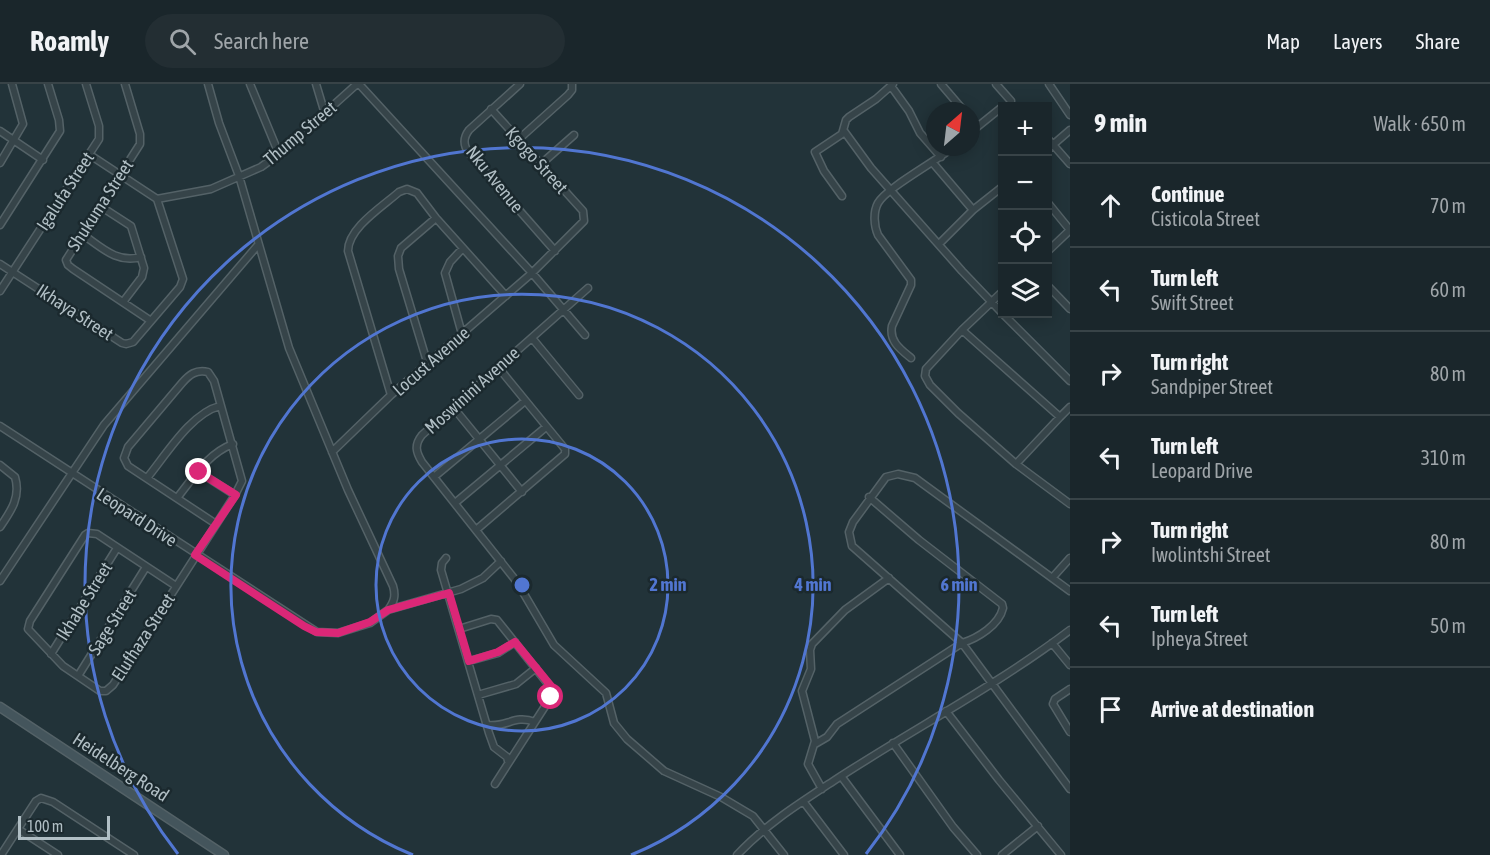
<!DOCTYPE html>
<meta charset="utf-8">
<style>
body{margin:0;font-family:"Asap Condensed",sans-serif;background:#232e33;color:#f1f3f6}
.controls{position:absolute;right:18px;top:18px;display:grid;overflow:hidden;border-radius:0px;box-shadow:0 3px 15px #0003}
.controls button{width:54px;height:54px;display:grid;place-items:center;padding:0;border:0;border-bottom:2px solid #384347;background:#1a262b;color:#f1f3f6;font:30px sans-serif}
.compass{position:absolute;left:926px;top:18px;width:54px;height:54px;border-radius:50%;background:#1a262b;box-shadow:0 3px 15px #0003;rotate:28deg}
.scale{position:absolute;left:18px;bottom:15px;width:92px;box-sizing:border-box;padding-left:6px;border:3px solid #b1bfc5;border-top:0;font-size:16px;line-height:21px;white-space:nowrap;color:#b1bfc5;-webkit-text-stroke:4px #1b292e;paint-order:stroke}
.stop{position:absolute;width:18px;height:18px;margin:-14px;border:4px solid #db2777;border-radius:50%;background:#fff}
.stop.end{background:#db2777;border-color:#fff;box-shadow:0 2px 6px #0008}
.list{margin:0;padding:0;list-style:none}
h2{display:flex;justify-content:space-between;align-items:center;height:78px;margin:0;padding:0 24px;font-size:26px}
h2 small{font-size:20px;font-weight:400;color:#9fa5a9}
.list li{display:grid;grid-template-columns:39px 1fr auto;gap:18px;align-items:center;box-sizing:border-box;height:84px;padding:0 24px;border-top:2px solid #384347}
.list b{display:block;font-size:22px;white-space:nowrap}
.list p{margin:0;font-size:20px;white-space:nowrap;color:#9fa5a9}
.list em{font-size:20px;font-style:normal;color:#9fa5a9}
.icon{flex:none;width:33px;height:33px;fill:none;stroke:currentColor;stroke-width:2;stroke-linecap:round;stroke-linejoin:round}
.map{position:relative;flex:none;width:1070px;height:771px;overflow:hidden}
header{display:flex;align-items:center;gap:36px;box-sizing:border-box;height:84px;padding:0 30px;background:#1a262b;border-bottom:2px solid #384347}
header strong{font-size:28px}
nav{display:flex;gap:33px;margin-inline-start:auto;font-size:21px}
.search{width:420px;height:54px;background:#232e33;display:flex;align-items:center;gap:15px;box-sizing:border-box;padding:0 21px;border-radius:33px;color:#9fa5a9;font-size:22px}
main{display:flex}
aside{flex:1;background:#1a262b}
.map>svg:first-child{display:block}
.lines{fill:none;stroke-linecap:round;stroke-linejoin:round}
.minor-casing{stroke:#546267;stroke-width:9}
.secondary-casing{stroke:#546267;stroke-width:11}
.minor{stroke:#364449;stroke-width:6}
.secondary{stroke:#44555c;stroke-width:8}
.route{stroke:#db2777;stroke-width:8}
.ring{fill:none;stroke:#5176d1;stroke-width:3}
.labels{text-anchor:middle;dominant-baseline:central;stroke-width:5;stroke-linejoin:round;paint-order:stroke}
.street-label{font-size:18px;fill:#b1bfc5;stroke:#1b292e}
.centre{fill:#5176d1;stroke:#1b292e;stroke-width:3}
.ring-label{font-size:18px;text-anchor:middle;font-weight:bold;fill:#5176d1;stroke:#1b292e;stroke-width:5;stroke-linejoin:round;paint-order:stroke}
</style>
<header>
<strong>Roamly</strong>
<div class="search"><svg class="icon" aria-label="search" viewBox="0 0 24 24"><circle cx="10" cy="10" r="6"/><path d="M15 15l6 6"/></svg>Search here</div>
<nav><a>Map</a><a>Layers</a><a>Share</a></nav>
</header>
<main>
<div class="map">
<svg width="1070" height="771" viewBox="0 0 1070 771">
<rect width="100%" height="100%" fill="#223339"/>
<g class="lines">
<g class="minor-casing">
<path id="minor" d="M125,0L140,50V60L66,176L68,181L73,185L151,237
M208,0L219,39L239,92L289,264L348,406L393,502C396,512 394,518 388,526
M250,0L279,70
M316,0L325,30
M359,0L532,189L585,251
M520,0L469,46C463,54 463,61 469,69L555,167
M941,0L964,27
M996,0L1011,17
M1049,0L1070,31
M891,2L909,27L920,49L941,73
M971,36L977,43
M0,47L43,76
M844,47L871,84L962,187L1002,229
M971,48L1002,23
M519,55L568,11L572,6V0
M1048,55L1070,80
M1048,65L1070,46
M90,71L157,115L211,105L261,83L279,70L357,0
M0,79L23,40L12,0
M933,79L973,126
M541,80L574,51
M842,112L824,87L815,68L842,50L846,36L849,33L876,15L893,0
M1048,119L1070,146
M100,122L131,142L144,184L142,193L123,218
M0,141L60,47L59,36L48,0
M82,150C101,163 117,180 141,173
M939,160L973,126L1002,103
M1048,167L1070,146
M0,180L122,259L126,260L133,258L180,203L183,195L157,115
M1048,202L1070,225
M588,204L422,351C414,361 416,368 422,378L517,498L554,561L606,609L614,639L627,655L664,687L721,713L753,732L784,771
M0,207L99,55V42L86,0
M1002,208L962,246L926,285L925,292L930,301L958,329L1016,380
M1003,230L1070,297
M962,246L1060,333L1016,380L1070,420
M462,250L445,189L450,178L463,164
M532,254L579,311
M911,274C900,265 889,257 892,242L911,201V196L878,151C874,142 873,128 878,119C886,104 937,77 953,63
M428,281L399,185L398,172L401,164L436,134
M391,311L348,167C348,144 382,123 399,108L407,105L417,109L436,134L506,212
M453,323L522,408
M1060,333L1070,323
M0,342L317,548L338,549L370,539L388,526L461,505L483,494L501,477
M332,368L391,311L532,189L584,137L583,127L491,25
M0,381L15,393C21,413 11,427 0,443
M199,388L235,411
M434,393L525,317
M147,394C166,371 191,329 220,322
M869,413L919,456L1002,520L1003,524C999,541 978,554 962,559L1070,705
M177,414C193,394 208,369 233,360
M455,419L546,343
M476,446L565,370V365L498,283
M446,474L442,479L441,486L489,649L494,663L507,673L508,677
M1053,493L1070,474
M0,497L104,341L258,161
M176,502L97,450L88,449L85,451L30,537L28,545L63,582L100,607H106L113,601L235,411L242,397L214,297L208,288C196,285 189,291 182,299L128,363L124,374L128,382L216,440
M459,545L491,535L497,536L552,605L551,613L495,700
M1052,559L1070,581
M51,570L117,464
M469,577L498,569L515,558
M78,592L146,483
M1070,605L1055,615L1053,620L1070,648
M478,611L516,600L536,584
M946,627L999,696L1061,771
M487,641C507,644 514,630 535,638
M893,659L953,743L977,771
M815,660L827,653L837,640L962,559L852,462L849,448L853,438L886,393L898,390L915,394L1070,507
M841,692L900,771
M822,705L808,680L815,657L802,607L811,585L810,566L812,560L845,526L889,494
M803,717L844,771
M18,745L58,771
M1,771L36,717L41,714L53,718L134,771
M737,771C766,740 800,719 835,696C913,645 996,602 1070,546
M1002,771L1038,742"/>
</g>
<g class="secondary-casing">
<path id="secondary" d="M0,623L224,771"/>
</g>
<use href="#minor" class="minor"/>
<use href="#secondary" class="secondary"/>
</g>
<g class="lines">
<path class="route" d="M199,388L236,411L195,471L304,542L316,548L338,549L370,538L388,526L449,509L469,577L498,568L515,558L551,602V613"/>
</g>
<g class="ring">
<circle cx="522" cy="501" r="146"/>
<path d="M413 771A291 291 0 1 1 631 771"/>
<path d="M178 770A437 437 0 1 1 866 770"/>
</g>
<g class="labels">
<g class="street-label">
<text transform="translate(300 49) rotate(-40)">Thump Street</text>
<text transform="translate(537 76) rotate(48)">Kgogo Street</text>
<text transform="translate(495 95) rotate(51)">Nku Avenue</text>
<text transform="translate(65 107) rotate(-57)">Igalufa Street</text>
<text transform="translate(100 121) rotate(-57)">Shukuma Street</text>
<text transform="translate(75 228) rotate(33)">Ikhaya Street</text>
<text transform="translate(431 277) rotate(-41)">Locust Avenue</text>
<text transform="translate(472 306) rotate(-42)">Moswinini Avenue</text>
<text transform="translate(137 433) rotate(33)">Leopard Drive</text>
<text transform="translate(84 517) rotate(-58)">Ikhabe Street</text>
<text transform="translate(112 538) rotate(-58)">Sage Street</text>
<text transform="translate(143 553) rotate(-57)">Elufhaza Street</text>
<text transform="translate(121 683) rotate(33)">Heidelberg Road</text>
</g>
</g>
<circle cx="522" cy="501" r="9" class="centre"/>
<g class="ring-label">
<text x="668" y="507">2 min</text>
<text x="813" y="507">4 min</text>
<text x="959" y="507">6 min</text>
</g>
</svg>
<div class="controls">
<button>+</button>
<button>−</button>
<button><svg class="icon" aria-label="locate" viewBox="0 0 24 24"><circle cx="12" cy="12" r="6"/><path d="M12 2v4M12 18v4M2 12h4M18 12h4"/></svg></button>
<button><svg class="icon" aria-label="layers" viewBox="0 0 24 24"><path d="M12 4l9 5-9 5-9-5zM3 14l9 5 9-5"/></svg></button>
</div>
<svg class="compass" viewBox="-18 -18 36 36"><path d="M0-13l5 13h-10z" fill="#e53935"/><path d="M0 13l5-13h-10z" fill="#9fa5a9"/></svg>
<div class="scale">100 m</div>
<div class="stop" style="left:551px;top:613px"></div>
<div class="stop end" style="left:199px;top:388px"></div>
</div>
<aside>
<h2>9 min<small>Walk · 650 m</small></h2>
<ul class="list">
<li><svg class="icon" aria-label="ahead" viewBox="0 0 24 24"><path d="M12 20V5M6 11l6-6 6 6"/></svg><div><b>Continue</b><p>Cisticola Street</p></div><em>70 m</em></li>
<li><svg class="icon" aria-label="left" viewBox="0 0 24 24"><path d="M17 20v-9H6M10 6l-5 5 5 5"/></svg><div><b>Turn left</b><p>Swift Street</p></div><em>60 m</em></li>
<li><svg class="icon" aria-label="right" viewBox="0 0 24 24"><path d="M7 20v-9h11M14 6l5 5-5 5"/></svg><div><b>Turn right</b><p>Sandpiper Street</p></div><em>80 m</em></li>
<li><svg class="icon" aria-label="left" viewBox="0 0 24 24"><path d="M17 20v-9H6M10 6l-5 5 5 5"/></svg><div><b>Turn left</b><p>Leopard Drive</p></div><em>310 m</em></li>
<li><svg class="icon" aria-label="right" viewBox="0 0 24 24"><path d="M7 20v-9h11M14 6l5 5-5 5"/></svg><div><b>Turn right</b><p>Iwolintshi Street</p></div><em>80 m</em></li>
<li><svg class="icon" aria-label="left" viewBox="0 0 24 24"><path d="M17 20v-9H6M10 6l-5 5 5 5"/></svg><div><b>Turn left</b><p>Ipheya Street</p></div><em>50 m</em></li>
<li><svg class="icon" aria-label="arrive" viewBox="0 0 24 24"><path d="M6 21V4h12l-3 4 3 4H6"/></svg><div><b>Arrive at destination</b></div></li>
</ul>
</aside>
</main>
